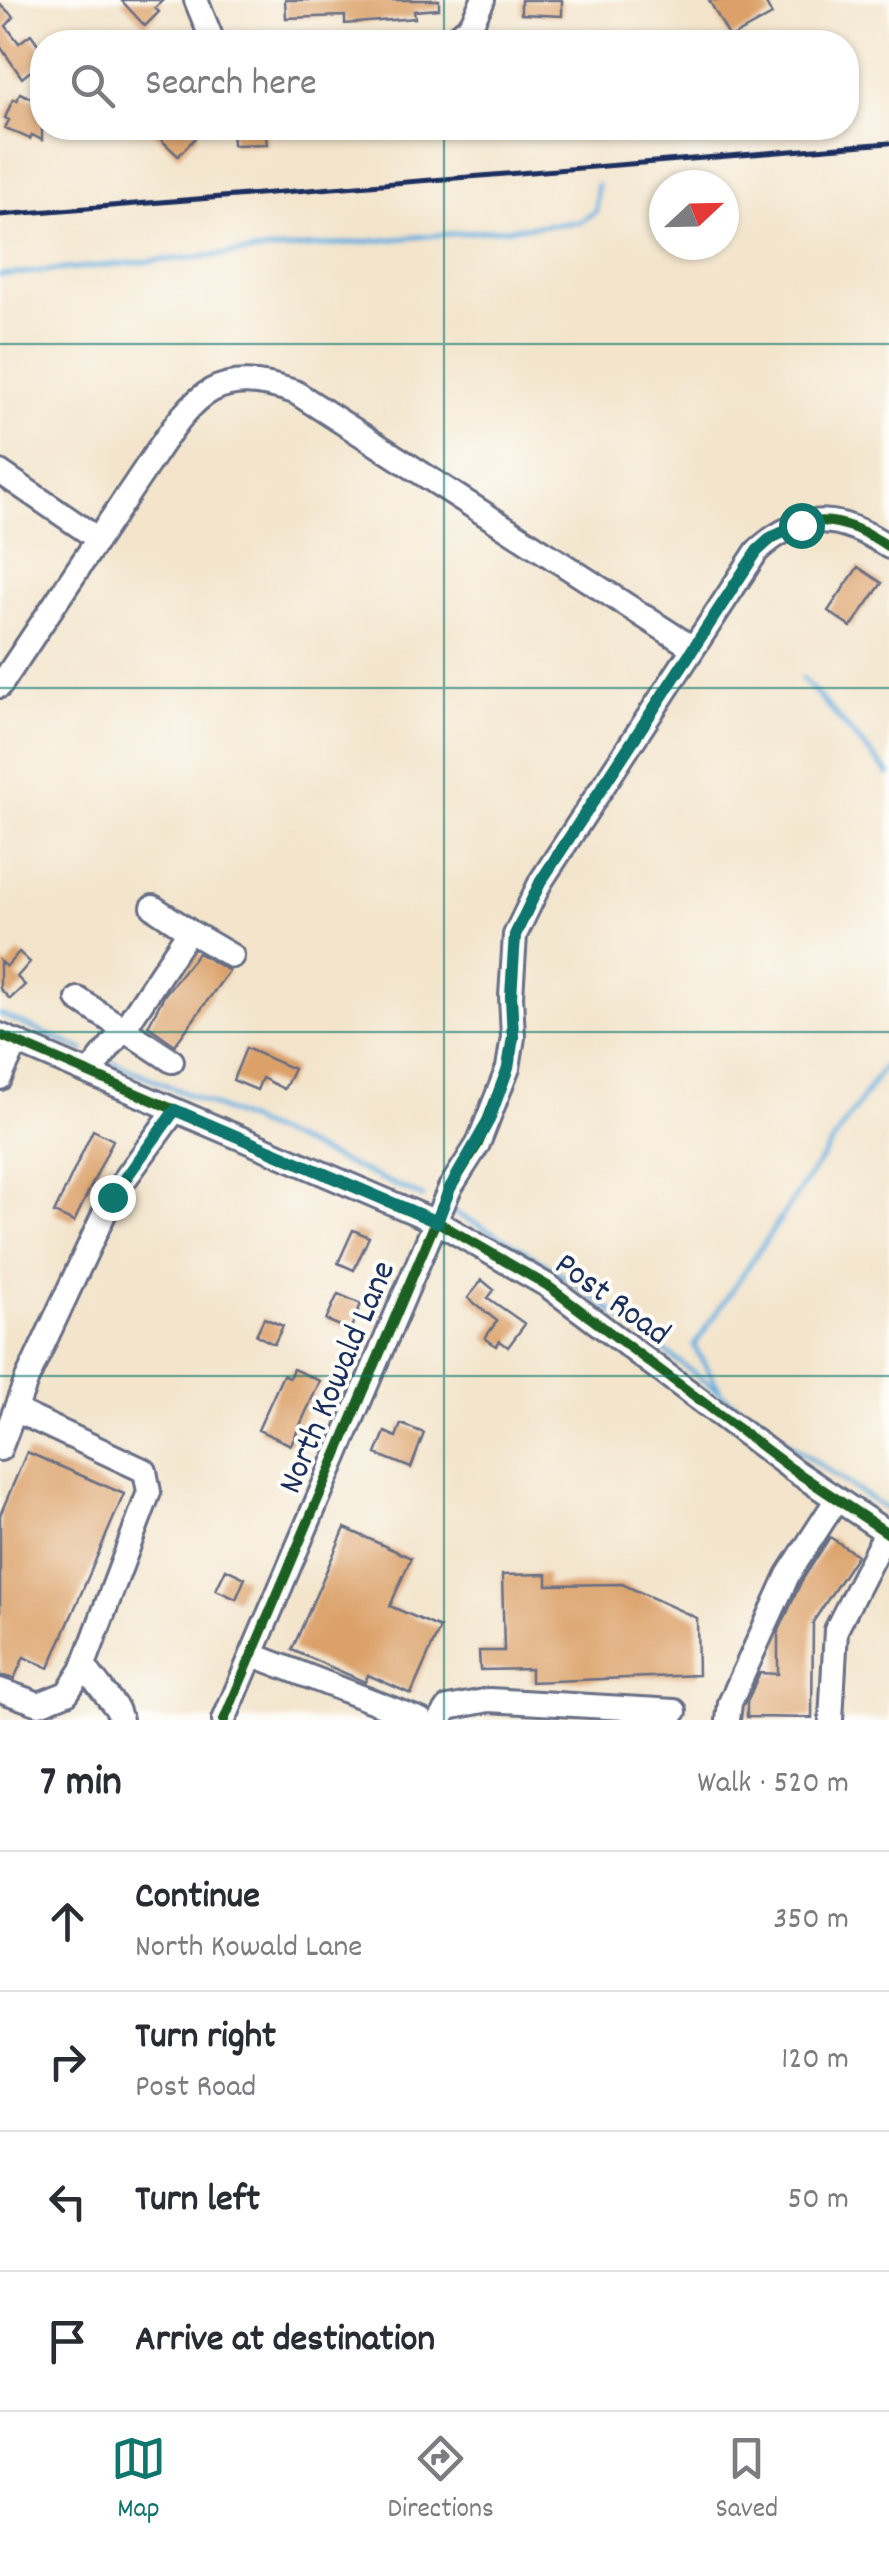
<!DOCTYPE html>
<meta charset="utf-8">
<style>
body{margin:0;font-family:Dekko,sans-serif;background:#f7f7f7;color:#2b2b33}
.compass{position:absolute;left:649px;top:170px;width:90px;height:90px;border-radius:50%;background:#fff;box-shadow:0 2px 8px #0004;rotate:68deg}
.stop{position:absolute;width:30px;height:30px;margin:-22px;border:8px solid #0f766e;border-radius:50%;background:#fff}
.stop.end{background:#0f766e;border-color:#fff;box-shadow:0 2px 10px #0008}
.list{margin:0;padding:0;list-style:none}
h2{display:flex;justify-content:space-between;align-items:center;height:130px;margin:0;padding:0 40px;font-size:42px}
h2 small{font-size:32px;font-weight:400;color:#7c7c81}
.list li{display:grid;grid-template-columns:65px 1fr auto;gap:30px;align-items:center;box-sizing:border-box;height:140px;padding:0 40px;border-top:2px solid #e1e1e2}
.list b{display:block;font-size:38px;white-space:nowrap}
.list p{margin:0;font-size:32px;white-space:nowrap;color:#7c7c81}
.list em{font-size:32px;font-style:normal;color:#7c7c81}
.icon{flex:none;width:55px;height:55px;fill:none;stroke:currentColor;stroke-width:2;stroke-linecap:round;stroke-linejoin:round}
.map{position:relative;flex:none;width:889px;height:1720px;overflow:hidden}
.search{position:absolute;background:#fff;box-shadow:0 2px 8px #0004;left:30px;right:30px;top:30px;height:110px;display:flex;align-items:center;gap:25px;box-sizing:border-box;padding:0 35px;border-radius:40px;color:#7c7c81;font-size:38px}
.sheet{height:690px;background:#fff}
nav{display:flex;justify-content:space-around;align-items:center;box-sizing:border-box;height:140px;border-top:2px solid #e1e1e2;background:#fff;font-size:28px;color:#7c7c81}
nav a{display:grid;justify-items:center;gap:5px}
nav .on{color:#0f766e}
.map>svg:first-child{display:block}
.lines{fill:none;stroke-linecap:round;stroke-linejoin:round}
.stream{stroke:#66aede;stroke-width:5}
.building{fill:#dca169}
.minor-casing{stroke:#676e84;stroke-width:28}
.minor{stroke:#fff;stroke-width:22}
.rail{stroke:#1b2f5e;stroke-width:5}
.cycleway-casing{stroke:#fdfcf7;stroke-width:16}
.cycleway{stroke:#1b5e20;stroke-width:10}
.route{stroke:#0f766e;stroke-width:12}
.grid{fill:none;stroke:#0f766e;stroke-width:2.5;stroke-opacity:0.55}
.labels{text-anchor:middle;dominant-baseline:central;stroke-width:8;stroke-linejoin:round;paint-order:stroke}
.street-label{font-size:35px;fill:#1b2f5e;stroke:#fdfcf7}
</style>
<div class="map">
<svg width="889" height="1720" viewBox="0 0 889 1720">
<rect width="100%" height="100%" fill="#fdfcf7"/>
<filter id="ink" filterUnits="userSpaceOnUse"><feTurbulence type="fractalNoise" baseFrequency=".01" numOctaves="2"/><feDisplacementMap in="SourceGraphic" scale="20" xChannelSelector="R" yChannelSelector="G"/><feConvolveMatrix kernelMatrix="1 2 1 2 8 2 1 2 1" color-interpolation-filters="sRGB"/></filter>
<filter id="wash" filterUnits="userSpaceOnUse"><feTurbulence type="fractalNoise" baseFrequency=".0048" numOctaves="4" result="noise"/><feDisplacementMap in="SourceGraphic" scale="40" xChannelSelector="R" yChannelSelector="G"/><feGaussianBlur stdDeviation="2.25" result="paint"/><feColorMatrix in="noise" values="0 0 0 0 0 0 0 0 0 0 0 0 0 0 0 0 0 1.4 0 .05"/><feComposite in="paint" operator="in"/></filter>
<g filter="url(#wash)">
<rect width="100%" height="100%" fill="#f3e4cb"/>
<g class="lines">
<path class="stream" d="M593,128V137
M0,275L580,222L596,211L597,185
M802,678L889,774
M0,1014L83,1050
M113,1062L423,1197
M454,1213C536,1250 605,1306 677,1360C746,1413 816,1464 889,1511
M719,1389L694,1346L889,1059"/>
</g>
<g id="blocks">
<path class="building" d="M121,0H163L155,8L159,12L145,26Z
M285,0H439V9L414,11L415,18L345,24V16L286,18Z
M521,0H562V16L521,14Z
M709,0H764L772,15L730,38Z
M0,4L14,17L6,26L19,43L31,34L42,50V62L22,78L0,46Z
M20,93L42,103V140L32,135L30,139L5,128L9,120L5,118L13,99L17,101Z
M149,128H193L199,134L178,156Z
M232,128H265L267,144L233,145Z
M858,567L882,583L851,627L828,611Z
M19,952L30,962L17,977L25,985L10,999L0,989V961L6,967Z
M198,953L229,971L175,1045L148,1026L165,994Z
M246,1048L294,1069L284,1089L262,1078L257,1090L233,1080Z
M93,1130L113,1140L74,1222L54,1213Z
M353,1230L369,1237L354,1270L338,1263Z
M482,1280L494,1290L488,1298L525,1324L508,1347L500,1341L496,1346L485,1338L497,1321L468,1298Z
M338,1294L361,1304L350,1330L326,1320Z
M264,1318L283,1326L274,1344L256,1335Z
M293,1369L320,1381L291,1445L258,1430L283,1375L289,1378Z
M401,1424L424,1433L411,1468L376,1454L385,1432L396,1437Z
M27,1452L124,1494L49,1668L24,1657L14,1679L0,1675V1515Z
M345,1528L411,1558L390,1606L440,1628L411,1694L368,1675L365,1682L292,1650Z
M830,1537L857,1555L813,1622L812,1718L747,1717V1702L760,1673L778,1674V1633L801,1582Z
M226,1569L245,1578L236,1599L216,1590Z
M547,1574V1585L622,1584L697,1618L698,1675L531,1682V1669L480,1670L479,1651H504L502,1575Z"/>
</g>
</g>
<g filter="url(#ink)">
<use href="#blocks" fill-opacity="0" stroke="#676e84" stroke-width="2.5"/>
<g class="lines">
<g class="minor-casing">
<path id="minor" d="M196,0L213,42
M450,42L471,25L483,0
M0,472L98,539L0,686
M98,539C117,511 136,482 155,454C196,393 218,366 295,392L693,648
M153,907L189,931
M78,999L172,1061
M0,1035L441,1224L548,1286L792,1469L889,1534
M89,1073L124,1029L189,931L232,956
M0,1078L17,1042
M0,1449L27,1379L112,1197L175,1110
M253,1655L421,1720
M84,1666L117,1709L121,1720
M0,1690L39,1704L67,1693L82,1670L149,1492L145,1471L15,1410
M224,1720L450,1188L478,1144L508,1068L513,1037L511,996L515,935L541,881L757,551C802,509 842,515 889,547
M440,1720L448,1708L489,1700L675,1711
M728,1720L730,1703L788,1575L837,1499
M831,1720L836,1630L886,1532"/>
</g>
<use href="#minor" class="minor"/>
<path class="rail" d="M0,215L889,143"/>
<g class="cycleway-casing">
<path id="cycleway" d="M0,1035L441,1224L548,1286L792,1469L889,1534
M224,1720L450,1188L478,1144L508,1068L513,1037L511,996L515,935L541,881L757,551C802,509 842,515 889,547"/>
</g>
<use href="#cycleway" class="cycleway"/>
</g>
</g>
<g class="lines" filter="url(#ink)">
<path class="route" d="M112,1197L175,1110L437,1222L450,1188L489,1120L508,1068L513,1037L511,996L515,935L541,881L757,551L772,537L801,525"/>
</g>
<path class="grid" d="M444,0V42M444,128V1720M0,344H889M0,688H889M0,1032H889M0,1376H889"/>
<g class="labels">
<g class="street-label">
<text transform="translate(611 1301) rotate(36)">Post Road</text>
<text transform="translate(339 1378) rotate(-67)">North Kowald Lane</text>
</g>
</g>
</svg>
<svg class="compass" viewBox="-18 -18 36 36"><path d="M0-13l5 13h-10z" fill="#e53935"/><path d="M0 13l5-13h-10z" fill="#7c7c81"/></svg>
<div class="stop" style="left:801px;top:525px"></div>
<div class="stop end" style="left:112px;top:1197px"></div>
<div class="search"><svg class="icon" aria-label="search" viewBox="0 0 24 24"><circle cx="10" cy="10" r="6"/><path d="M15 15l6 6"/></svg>Search here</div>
</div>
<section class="sheet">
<h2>7 min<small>Walk · 520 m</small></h2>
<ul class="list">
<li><svg class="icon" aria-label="ahead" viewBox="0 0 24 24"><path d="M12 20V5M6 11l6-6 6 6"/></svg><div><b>Continue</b><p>North Kowald Lane</p></div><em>350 m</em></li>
<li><svg class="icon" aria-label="right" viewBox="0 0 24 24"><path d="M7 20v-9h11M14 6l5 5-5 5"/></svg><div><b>Turn right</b><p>Post Road</p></div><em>120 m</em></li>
<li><svg class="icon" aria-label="left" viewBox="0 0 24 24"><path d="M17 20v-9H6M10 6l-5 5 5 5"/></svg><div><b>Turn left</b></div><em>50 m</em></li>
<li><svg class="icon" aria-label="arrive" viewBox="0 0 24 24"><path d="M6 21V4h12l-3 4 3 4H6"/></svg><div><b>Arrive at destination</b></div></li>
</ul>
</section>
<nav>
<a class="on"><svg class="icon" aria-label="map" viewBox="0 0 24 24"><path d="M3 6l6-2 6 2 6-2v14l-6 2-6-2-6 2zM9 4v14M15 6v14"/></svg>Map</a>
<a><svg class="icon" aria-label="directions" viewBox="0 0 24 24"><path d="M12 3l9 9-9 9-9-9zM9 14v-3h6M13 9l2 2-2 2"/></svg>Directions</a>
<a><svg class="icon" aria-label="saved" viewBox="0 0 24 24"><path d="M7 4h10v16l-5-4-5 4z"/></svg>Saved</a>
</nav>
